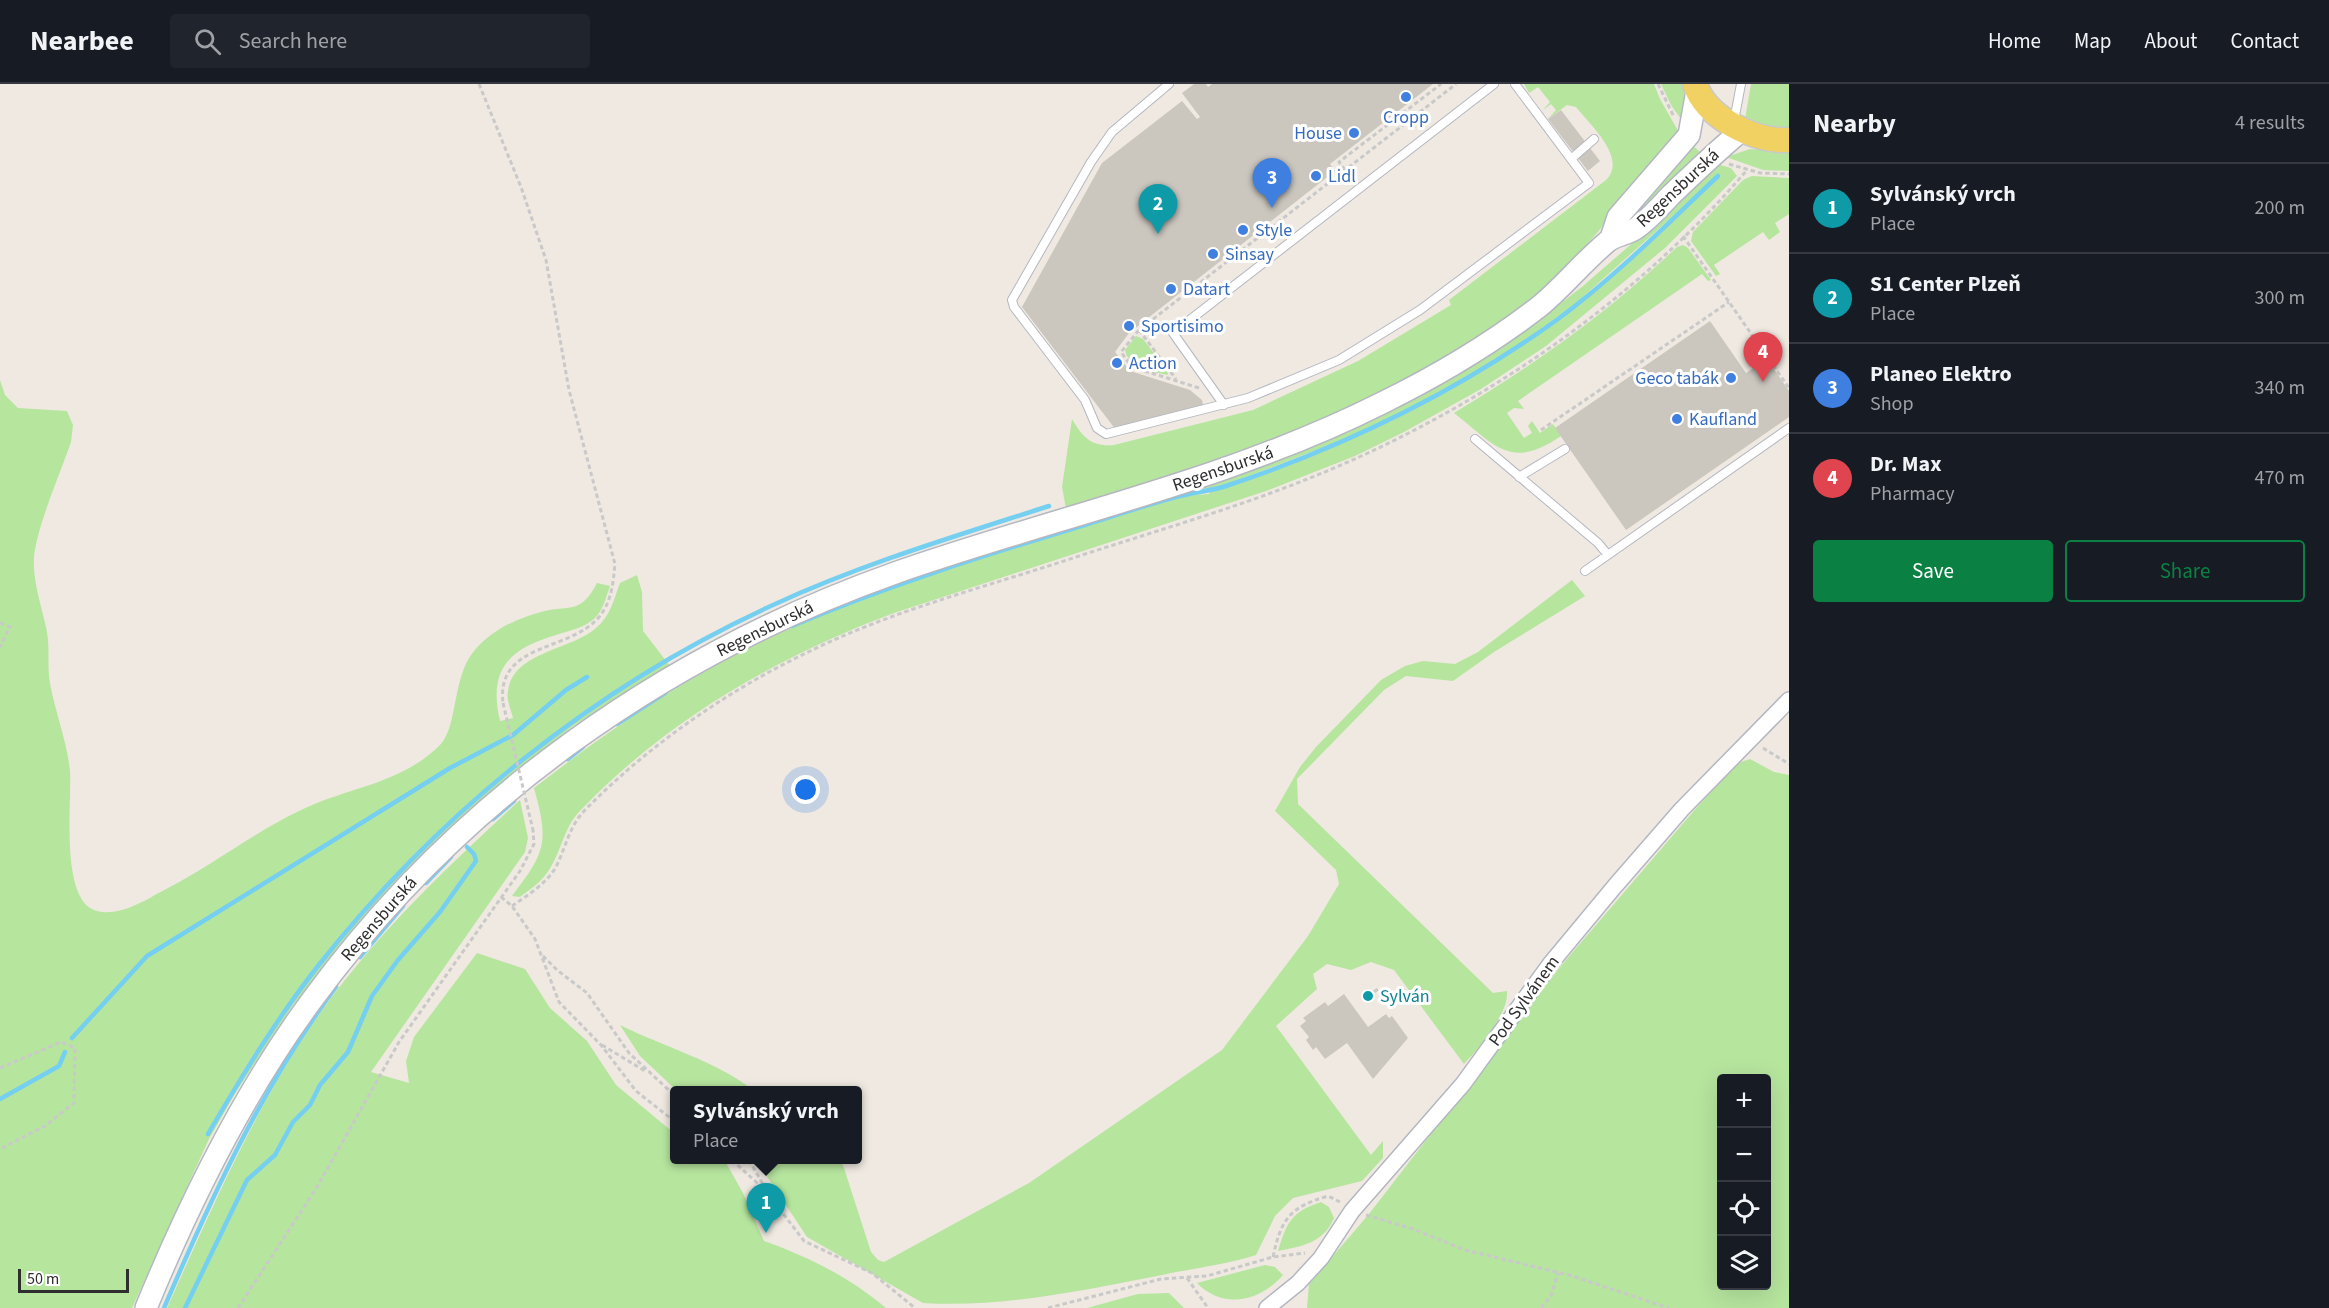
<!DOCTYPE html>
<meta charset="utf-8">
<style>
body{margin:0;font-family:"Source Sans 3",sans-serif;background:#20242c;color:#f1f3f6}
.controls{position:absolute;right:18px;bottom:18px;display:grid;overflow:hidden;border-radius:6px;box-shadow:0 6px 24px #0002}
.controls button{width:54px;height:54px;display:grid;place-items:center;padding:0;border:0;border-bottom:2px solid #363941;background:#171b24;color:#f1f3f6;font:30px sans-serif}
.scale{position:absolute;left:18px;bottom:15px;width:111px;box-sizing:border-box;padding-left:6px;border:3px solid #2e2e2e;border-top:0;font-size:16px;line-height:21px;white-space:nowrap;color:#2e2e2e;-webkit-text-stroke:4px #fff;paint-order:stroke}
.you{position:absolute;left:806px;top:706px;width:21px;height:21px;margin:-15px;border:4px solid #fff;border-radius:50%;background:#1a73e8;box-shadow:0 0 0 9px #1a73e833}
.badge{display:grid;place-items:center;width:39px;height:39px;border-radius:50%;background:#0b8043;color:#fff;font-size:20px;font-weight:700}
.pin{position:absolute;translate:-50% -50px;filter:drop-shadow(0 2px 3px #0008)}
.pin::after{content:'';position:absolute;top:32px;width:21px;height:18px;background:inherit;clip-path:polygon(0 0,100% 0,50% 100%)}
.popup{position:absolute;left:670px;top:1002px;width:192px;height:78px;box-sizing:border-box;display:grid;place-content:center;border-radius:6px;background:#171b24;filter:drop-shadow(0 2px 4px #0005);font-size:20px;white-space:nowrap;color:#9ea1a6}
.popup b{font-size:22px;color:#f1f3f6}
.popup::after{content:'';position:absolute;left:50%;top:100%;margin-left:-12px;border:12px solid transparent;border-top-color:#171b24}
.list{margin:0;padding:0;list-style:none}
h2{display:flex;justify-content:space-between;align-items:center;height:78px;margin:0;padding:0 24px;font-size:26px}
h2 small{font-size:20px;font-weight:400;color:#9ea1a6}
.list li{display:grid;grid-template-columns:39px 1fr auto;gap:18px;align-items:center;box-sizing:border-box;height:90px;padding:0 24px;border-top:2px solid #363941}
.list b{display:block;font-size:22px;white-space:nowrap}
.list p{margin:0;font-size:20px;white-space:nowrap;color:#9ea1a6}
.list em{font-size:20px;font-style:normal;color:#9ea1a6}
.actions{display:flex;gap:12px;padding:18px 24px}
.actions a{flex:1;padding:14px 0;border:2px solid #0b8043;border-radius:6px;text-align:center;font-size:21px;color:#0b8043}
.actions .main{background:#0b8043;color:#fff}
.icon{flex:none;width:33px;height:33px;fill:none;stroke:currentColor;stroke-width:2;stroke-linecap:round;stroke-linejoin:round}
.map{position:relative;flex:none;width:1789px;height:1224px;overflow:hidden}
header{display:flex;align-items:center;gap:36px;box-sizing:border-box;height:84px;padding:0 30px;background:#171b24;border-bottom:2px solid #363941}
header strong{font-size:28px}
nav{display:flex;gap:33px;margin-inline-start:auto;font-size:21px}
.search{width:420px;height:54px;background:#20242c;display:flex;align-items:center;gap:15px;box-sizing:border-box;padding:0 21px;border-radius:6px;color:#9ea1a6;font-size:22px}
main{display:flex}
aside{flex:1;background:#171b24}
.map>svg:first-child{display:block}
.green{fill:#b6e59e;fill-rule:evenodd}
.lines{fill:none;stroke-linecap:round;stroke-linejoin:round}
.stream{stroke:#75cff0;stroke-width:4.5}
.building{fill:#cbc7bf}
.service-casing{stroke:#b4b7c1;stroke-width:10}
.minor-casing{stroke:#b4b7c1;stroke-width:18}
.secondary-casing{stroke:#b4b7c1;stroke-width:24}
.primary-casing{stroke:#c9c9c9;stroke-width:27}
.path{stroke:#c9c9c9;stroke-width:3;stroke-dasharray:4.5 3;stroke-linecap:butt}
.service{stroke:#fff;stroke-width:8}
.minor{stroke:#fff;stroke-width:15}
.secondary{stroke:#fff;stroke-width:21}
.primary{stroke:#f2d163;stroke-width:24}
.path-bridge{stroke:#c9c9c9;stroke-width:3;stroke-dasharray:4.5 3;stroke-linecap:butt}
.shop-dot{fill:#3f7fe0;stroke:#fff;stroke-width:2}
.culture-dot{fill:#0f9aa8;stroke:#fff;stroke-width:2}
.labels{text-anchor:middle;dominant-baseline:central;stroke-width:6;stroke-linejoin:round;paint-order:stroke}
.shop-label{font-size:18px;fill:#366cbe;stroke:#fff;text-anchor:start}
.street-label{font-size:18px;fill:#2e2e2e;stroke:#fff}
.culture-label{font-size:18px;fill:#0d838f;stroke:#fff;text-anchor:start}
</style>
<header>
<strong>Nearbee</strong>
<div class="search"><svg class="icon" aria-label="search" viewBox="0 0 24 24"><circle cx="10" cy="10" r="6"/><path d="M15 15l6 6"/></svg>Search here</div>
<nav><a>Home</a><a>Map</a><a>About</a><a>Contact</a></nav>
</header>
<main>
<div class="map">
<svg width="1789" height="1224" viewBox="0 0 1789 1224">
<rect width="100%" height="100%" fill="#efe9e1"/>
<path class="green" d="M1524,0H1654L1660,15L1681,52L1582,166L1527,221L1465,262L1381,310L1278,357L1066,425L1062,403L1072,335C1083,354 1092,363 1114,361L1253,326L1358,277L1451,221L1449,216L1606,96C1628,74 1590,41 1576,23L1567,21L1548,35L1556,26L1551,20L1543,26L1550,18L1538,3L1529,9Z
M1661,0H1682L1688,19L1685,41L1671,21Z
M1751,0H1789V44H1773L1745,35Z
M1691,60L1700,68L1621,147L1617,143Z
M1750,65L1789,68V87L1763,86L1726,73Z
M1717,80L1731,84L1737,92L1665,164L1546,262L1481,305L1404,348L1355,372L1266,407L894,529C778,572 664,638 579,728C563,745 561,770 547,789C540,799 529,806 520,813L512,812C546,768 549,758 534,704C605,649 678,598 759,559C894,494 1039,457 1182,412L1209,410L1210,407C1242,399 1273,385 1304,373C1433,322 1541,257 1643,164C1669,141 1696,117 1719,91L1576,219L1527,255L1468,293L1395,332L1334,359L1226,401L1181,410L1128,426L1489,269L1547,230L1583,202L1651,143Z
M1752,92L1789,94V130L1775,139L1780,148L1769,156L1763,148L1714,181L1720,190L1716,192L1691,157L1693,148L1743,96Z
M1683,161L1688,164L1711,196L1708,197L1702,190L1518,317L1524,325L1514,324L1507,329L1524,354L1532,349L1528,342L1532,337L1540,349L1553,340L1561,352C1510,387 1495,361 1454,329C1534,281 1609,228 1677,163Z
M1136,252L1143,255L1167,286L1168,291C1152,288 1128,284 1125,266Z
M0,296L5,311L18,324L67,327L73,341L71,358C60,390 41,433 35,465C30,492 42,522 47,548C50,565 47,582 50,599C55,628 67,657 70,687C72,717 60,813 94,826C118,835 147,815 168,804C213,781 253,749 299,727C347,703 400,701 440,661C458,643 452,593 474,567C492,546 515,535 541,528C569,520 580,532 597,499L610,502C606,513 603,527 594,535C584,544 568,547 556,551C508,565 488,586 500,637L513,634C511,626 506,615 508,607C513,568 571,566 596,544C610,533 614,515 620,499L637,491L642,508L643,547L670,582L573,642L450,745L387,810L293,921L236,1008L209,1055L132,1224H0Z
M1572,496L1585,512L1494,568L1453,597L1406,592L1384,606L1297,695L1298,720L1493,909L1507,907C1509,930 1479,964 1464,980L1394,886L1371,878L1351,886L1327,880L1313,890L1317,905L1276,942L1371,1071L1383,1057V1074L1362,1097L1293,1114L1275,1132L1256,1171C1225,1181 1194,1184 1162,1191C1085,1206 1002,1224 923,1219L807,1153L756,1076H838L843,1081L871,1168L878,1176L884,1178L1029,1099L1222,966L1308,852L1339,800L1336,786L1275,727L1300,683L1316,663L1381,596L1405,582L1423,577L1455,580L1478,568Z
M1750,675L1774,688L1789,691V1224H1307L1309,1200L1369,1130L1560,883L1698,722L1738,679ZM1722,994H1766V1202H1722Z
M520,716L528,754L525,768L371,988L409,999L406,977L414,953L477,869L525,885L550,924L587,957L616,1001L674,1049V1076L725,1077L743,1109L764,1157C809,1173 849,1193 886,1224H167C218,1111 267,994 345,896C397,830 458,773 520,716Z
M620,941C664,963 716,977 753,1006H676L640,972Z
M1321,1118L1329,1123L1334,1134C1323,1159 1303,1162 1278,1167C1287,1138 1291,1128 1321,1118Z
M1265,1181L1275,1183L1283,1191C1258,1220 1221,1224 1197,1199Z
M1169,1209L1184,1224H1087L1138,1210Z"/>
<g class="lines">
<path class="stream" d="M792,542C884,503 979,473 1075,444C1110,434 1144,421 1180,412C1195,408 1211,407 1226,402C1343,363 1457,308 1558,235C1615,193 1666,141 1718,92
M617,640L665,609
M568,675L583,663
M493,735L514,717
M426,799L451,773
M360,873L403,822
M72,954L147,872L450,684L513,651L566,606L587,593
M0,1015L59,982L65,968
M208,1050C242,992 277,934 318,882C439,729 595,602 773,521C862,480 956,452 1049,422
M164,1224C212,1112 263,1001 336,903
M185,1224L247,1096L275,1071L293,1038L310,1021L320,1001L348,968L372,912L398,876L440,828L476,777L474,770L467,763"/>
</g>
<path class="building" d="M1194,0H1206L1208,3L1212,0H1433L1330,80L1335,87L1129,249L1115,268L1130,287L1190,306L1202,316L1203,321L1116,346L1022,223L1102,79L1182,17L1197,35L1200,33L1182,9Z
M1561,26L1600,77L1588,87L1548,35Z
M1710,237L1746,289L1767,275L1789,307V333L1626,446L1555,344Z
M1344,910L1368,943L1386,930L1389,934L1392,932L1408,954L1373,995L1347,959L1325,975L1316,963L1313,966L1306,956L1309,953L1300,942L1306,937L1303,934L1325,918L1328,922Z"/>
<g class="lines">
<g class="service-casing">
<path id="service" d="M1169,0L1112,48L1091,78L1012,216L1014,223L1085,316L1097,344L1106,350L1248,314L1339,276L1420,226L1589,99L1515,0
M1734,37L1741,0
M1571,75L1594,55
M1224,321L1173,249L1494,0
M1475,355L1598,459L1608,471
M1519,393L1565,365
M1585,487L1789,344"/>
</g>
<g class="minor-casing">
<path id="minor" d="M1267,1224L1298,1199L1321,1174L1352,1127L1463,1000L1551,879L1615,802L1682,725L1789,616"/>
</g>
<g class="secondary-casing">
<path id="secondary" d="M1611,154L1618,133L1689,51L1697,7
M146,1224C190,1117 243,1009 312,916C457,717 664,571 895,489C1057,432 1227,397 1382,319C1437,292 1491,260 1540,222C1564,202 1583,178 1607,158C1615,151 1626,151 1635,145C1649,136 1661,121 1672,110C1695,88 1717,67 1741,47"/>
</g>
<g class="primary-casing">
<path id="primary" d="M1695,0C1706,34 1755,58 1789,56"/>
</g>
<path class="path" d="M479,0L521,103L546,176L569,306L615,480C613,499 612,517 599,533C570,568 496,558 503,619
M1658,0L1674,33
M1729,80L1760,89L1789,90
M1345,86L1339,78L1441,0
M1683,152L1789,304
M1139,246L1176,295
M1199,304L1132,283L1121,268L1139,246L1456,0
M1541,346L1729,218
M0,539L10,543L0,563
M1763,664L1789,680
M501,813L512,822L535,855L559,918L601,961L636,1007L674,1037
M512,822C528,811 546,800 556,783C566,763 569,742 586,725C647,663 724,609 802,571C887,528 982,504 1073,474C1152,448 1233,425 1310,394C1473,329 1633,220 1747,86
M543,872L557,886L587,909L629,969L674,1011
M1368,912L1378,905
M602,961L645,987
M0,984L61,958L75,964L74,1019L45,1042L0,1065
M732,1076L766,1107L804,1157L872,1189L915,1224
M749,1076L764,1102
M1366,1131L1413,1145L1465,1166L1569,1191L1669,1224
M1273,1173C1281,1135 1290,1123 1328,1112L1342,1119
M1187,1194L1208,1224
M238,1224L317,1103L399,958L520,787L534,760L533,746
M1048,1224L1161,1195L1207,1192L1273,1173L1305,1169
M1541,1224L1551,1212L1558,1189"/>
<use href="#service" class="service"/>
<use href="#minor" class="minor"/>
<use href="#secondary" class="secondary"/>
<use href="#primary" class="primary"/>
<path class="path-bridge" d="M503,619L533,746"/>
</g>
<g class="shop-dot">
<circle cx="1406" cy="13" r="6"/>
<circle cx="1354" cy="49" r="6"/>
<circle cx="1316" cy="92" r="6"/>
<circle cx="1243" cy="146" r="6"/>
<circle cx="1213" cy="170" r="6"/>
<circle cx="1171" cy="205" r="6"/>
<circle cx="1129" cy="242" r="6"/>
<circle cx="1117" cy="279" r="6"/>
<circle cx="1731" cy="294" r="6"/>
<circle cx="1677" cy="335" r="6"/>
</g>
<circle class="culture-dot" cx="1368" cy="912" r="6"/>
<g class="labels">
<g class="shop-label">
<text x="1406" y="33" text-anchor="middle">Cropp</text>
<text x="1342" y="49" text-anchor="end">House</text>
<text x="1328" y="92">Lidl</text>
<text x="1255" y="146">Style</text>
<text x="1225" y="170">Sinsay</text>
<text x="1183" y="205">Datart</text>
<text x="1141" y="242">Sportisimo</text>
<text x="1129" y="279">Action</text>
<text x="1719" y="294" text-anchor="end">Geco tabák</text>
<text x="1689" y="335">Kaufland</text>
</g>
<g class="street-label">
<text transform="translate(1678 104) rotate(-43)">Regensburská</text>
<text transform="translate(1223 385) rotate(-19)">Regensburská</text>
<text transform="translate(765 545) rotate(-26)">Regensburská</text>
<text transform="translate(379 835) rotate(-49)">Regensburská</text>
<text transform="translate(1524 917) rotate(-54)">Pod Sylvánem</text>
</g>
<g class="culture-label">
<text x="1380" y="912">Sylván</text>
</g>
</g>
</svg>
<div class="controls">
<button>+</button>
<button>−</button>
<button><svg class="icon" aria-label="locate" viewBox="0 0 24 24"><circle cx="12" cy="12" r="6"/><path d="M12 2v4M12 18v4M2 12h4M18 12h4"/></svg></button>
<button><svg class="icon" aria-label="layers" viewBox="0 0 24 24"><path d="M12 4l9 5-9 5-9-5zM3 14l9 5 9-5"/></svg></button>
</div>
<div class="scale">50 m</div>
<div class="you"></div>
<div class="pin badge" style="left:766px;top:1149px;background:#0f9aa8">1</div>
<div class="popup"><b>Sylvánský vrch</b>Place</div>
<div class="pin badge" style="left:1158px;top:150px;background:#0f9aa8">2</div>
<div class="pin badge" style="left:1272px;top:124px;background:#3f7fe0">3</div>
<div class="pin badge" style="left:1763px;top:298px;background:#e0444e">4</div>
</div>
<aside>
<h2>Nearby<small>4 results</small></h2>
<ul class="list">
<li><span class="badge" style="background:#0f9aa8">1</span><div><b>Sylvánský vrch</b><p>Place</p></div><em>200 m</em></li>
<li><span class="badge" style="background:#0f9aa8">2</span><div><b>S1 Center Plzeň</b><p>Place</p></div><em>300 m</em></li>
<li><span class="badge" style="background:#3f7fe0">3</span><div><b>Planeo Elektro</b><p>Shop</p></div><em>340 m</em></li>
<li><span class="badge" style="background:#e0444e">4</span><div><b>Dr. Max</b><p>Pharmacy</p></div><em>470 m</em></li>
</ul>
<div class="actions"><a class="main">Save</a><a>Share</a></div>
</aside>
</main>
